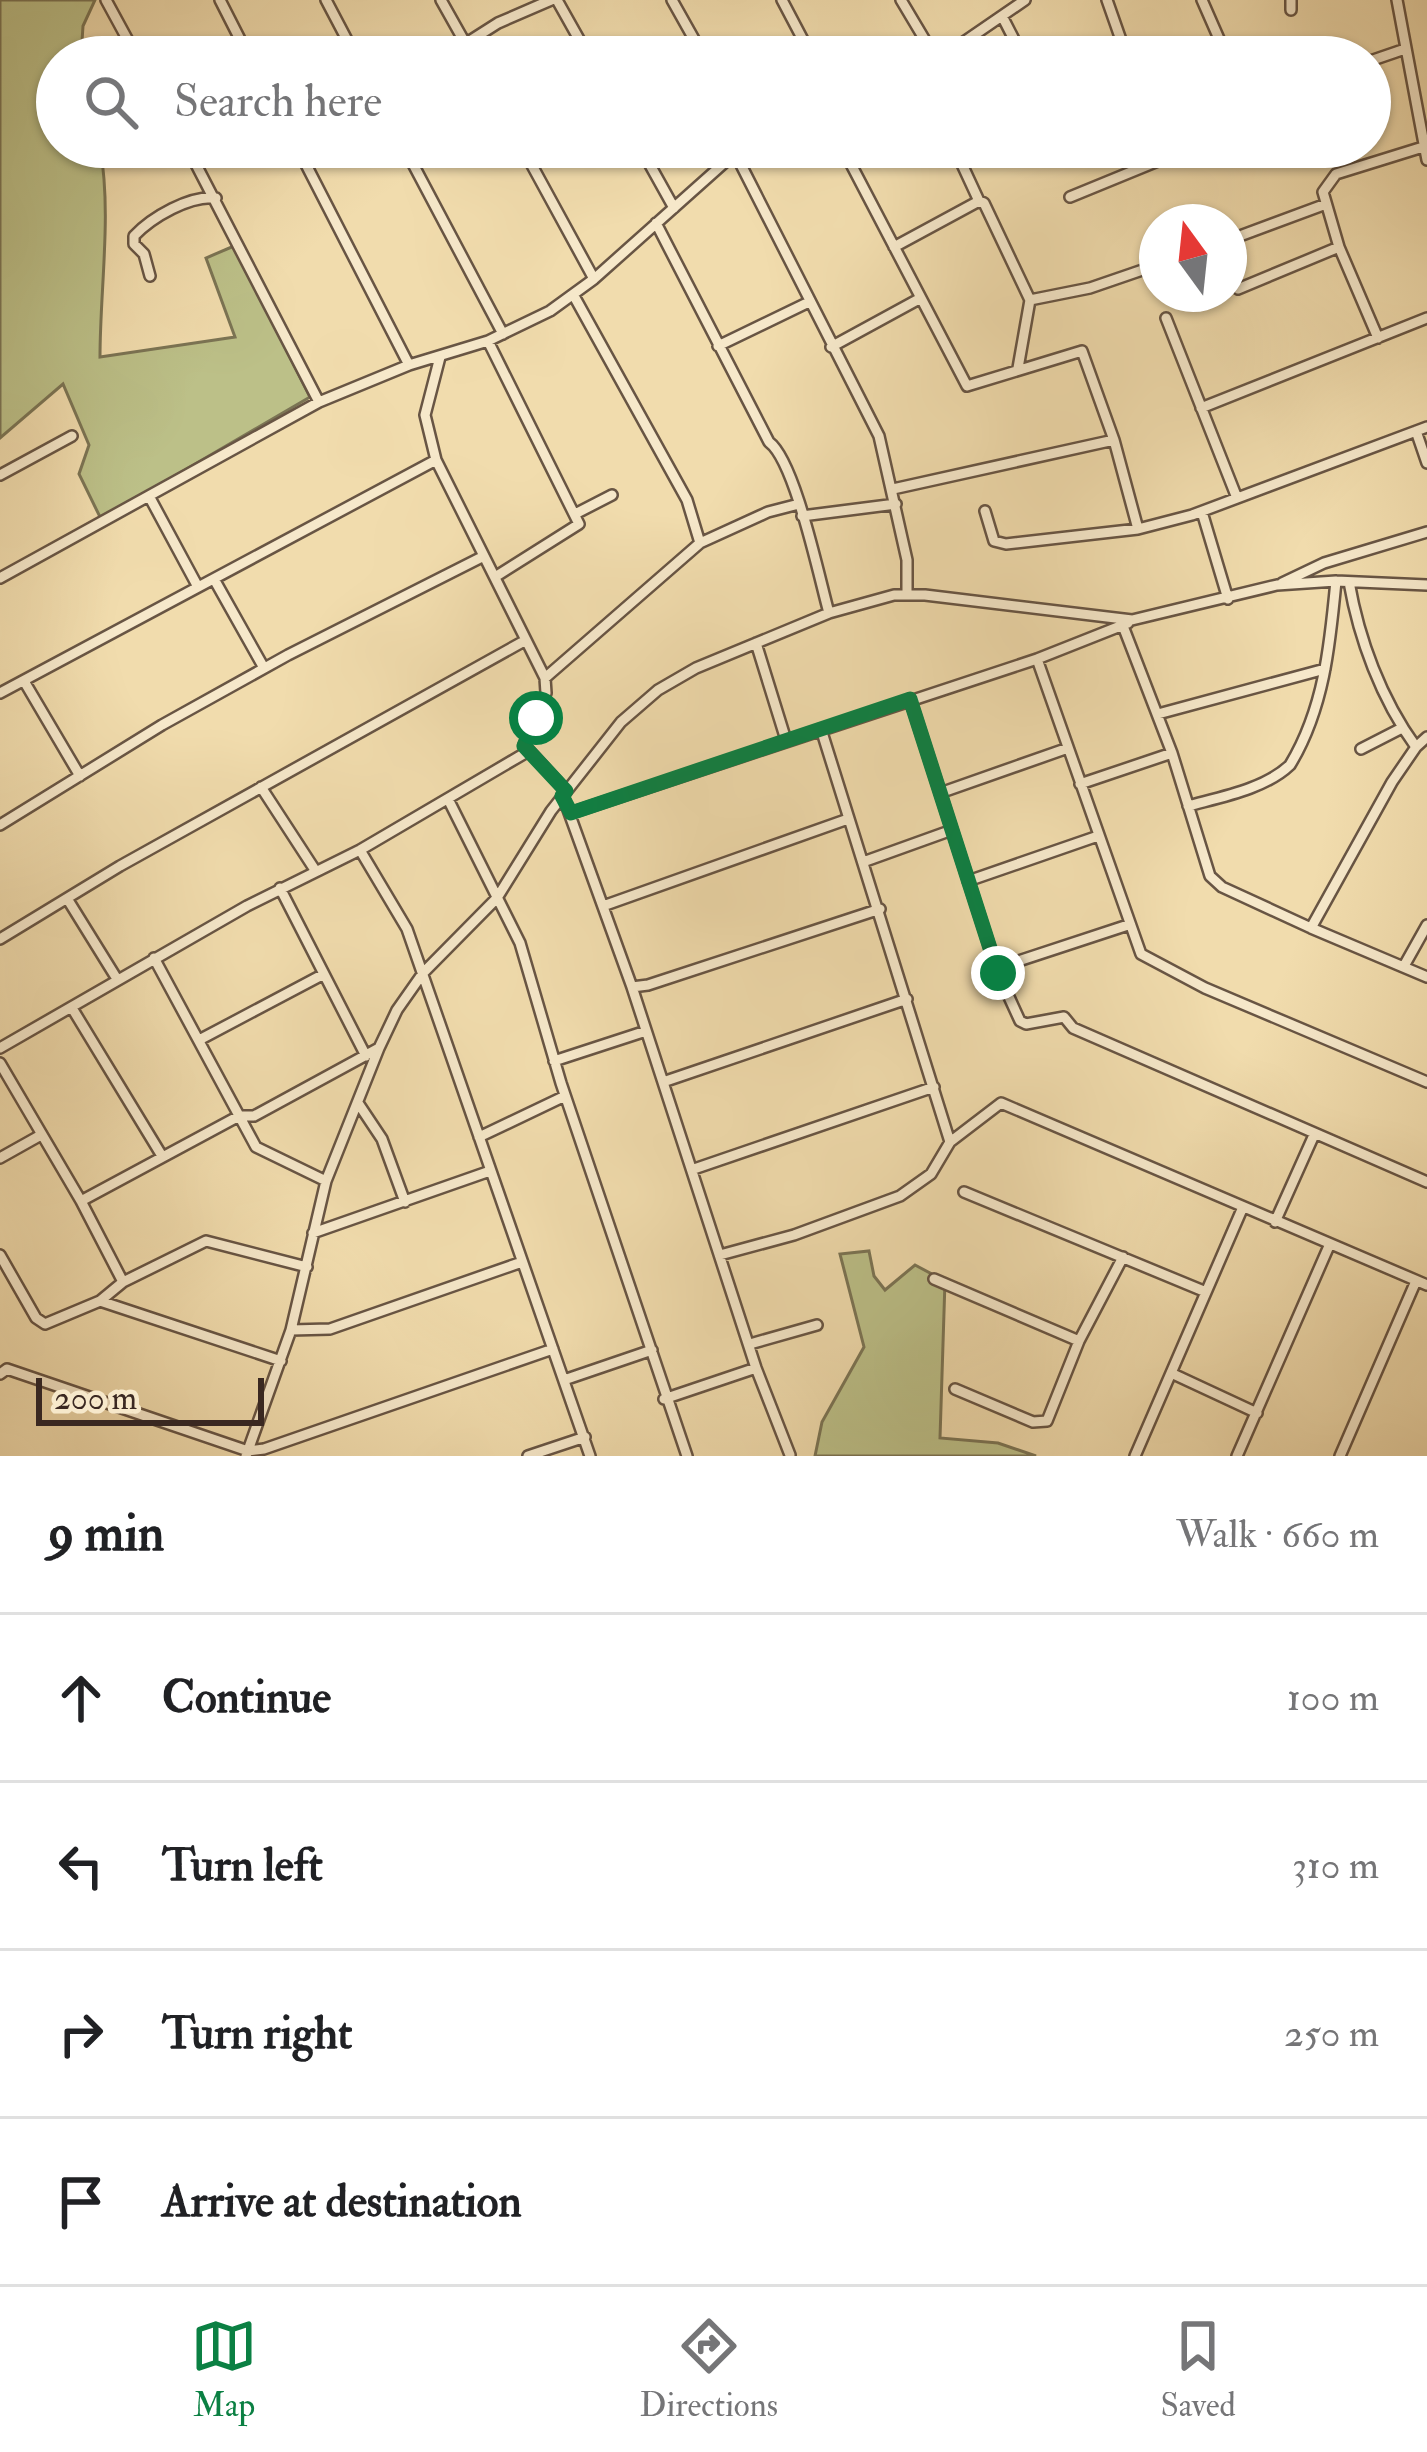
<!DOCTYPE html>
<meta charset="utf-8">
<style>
body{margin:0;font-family:"IM FELL Double Pica",serif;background:#f6f6f6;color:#202124}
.compass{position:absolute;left:1139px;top:204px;width:108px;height:108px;border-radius:50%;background:#fff;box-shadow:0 3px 9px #0004;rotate:345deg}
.scale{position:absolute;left:36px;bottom:30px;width:228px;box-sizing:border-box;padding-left:12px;border:6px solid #3a2821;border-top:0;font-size:33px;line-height:42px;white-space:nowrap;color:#3a2821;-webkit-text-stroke:9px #f6e8ca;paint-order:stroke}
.stop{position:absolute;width:36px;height:36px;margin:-27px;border:9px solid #0b8043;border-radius:50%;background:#fff}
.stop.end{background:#0b8043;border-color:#fff;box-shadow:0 3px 12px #0008}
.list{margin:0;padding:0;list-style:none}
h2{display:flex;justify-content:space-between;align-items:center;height:156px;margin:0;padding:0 48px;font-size:51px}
h2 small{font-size:39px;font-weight:400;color:#757577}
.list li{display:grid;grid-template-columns:78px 1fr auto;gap:36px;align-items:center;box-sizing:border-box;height:168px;padding:0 48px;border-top:3px solid #e0e0e0}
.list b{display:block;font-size:45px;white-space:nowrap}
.list em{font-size:39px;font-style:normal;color:#757577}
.icon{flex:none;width:66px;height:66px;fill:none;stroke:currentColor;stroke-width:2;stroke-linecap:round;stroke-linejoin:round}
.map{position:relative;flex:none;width:1427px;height:1456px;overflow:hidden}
.search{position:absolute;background:#fff;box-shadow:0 3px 9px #0004;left:36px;right:36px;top:36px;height:132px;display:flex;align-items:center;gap:30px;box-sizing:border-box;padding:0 42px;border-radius:66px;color:#757577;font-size:45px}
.sheet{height:828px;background:#fff}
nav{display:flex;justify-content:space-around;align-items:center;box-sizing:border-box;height:168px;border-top:3px solid #e0e0e0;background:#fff;font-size:33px;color:#757577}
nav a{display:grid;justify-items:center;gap:6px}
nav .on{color:#0b8043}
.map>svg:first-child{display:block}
.green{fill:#bcc088;stroke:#7b7454;stroke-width:3}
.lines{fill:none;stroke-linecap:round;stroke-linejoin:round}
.minor-casing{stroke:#685544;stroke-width:14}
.minor{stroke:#f6e8ca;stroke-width:9}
.route{stroke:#0b8043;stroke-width:15}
</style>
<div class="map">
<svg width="1427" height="1456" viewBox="0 0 1427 1456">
<rect width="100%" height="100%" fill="#f1dcad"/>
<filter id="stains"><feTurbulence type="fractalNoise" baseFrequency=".00167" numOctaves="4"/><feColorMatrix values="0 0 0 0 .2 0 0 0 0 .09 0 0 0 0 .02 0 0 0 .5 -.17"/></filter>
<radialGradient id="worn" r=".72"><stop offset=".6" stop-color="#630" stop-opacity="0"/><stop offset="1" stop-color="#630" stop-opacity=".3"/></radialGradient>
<path class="green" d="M0,0H95L83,26L81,57H57V147H100C112,214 100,288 100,357L235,337L206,258L234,246L310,397L101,519L79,474L89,445L63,384L0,438Z
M869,1251L874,1276L885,1290L915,1265L945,1281L940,1438L998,1443L1036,1456H815L822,1422L864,1347L840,1254Z"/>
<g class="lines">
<g class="minor-casing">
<path id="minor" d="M106,0L137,57
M220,0L249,57
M326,0L356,57
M441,0L473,57
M557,0L589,57
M672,0L704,57
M782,0L812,57
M901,0L935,57
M1107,0L1127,57
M1202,0L1227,57
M1291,0V10
M1397,0L1427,160
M1002,16L1023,57
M465,44L498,23L551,0
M942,57L1025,0
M1370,61L1405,49
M187,147L319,402
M297,147L409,365
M404,147L503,334
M522,147L594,279
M640,147L674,208
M842,147L967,386L1082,351L1114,440L1138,529
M954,147L979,201
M735,153L879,436L907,560V594
M413,164L449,147
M1070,197L1192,147
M656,223L769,442C795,461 819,577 829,613
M1229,240L1326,204
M894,247L979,201L984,203L1030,300L1090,288L1157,265
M150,276L144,254L134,244V236C152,217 190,195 216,198
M1238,289L1339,247
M574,296L687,500L700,543
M1166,318L1237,498
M1378,338L1339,247L1323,192L1336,174L1423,147
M488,341L579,524L495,577
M718,346L809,302
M831,347L919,299
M440,357L425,415L436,460L545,678L546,693L524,745L566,791
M1018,368L1030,300
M1201,408L1427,318
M1416,431L1427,463
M0,475L72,436
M893,489L1114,440
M149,496L198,587
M985,511L994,541L1006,544L1138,529L1192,515L1427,427
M1202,512L1228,599
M577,513L612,495
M802,516L896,504
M0,578L319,402L409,365L488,341L550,311L594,279L742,147
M214,579L264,668
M1349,582C1359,639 1381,699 1416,747
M1282,583L1324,563L1427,532
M1123,626L1172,753L1210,876L1222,887L1311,928L1392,782L1416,747L1427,737
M756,643L786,740
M1037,659L1141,954L1205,988L1427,1082
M545,678L700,543L768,512L799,504
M24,681L80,776
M0,693L436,460
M910,699L998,973L1020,1021L1026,1024L1064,1017L1073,1028L1427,1182
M1158,714L1325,669
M821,729L950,1142
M1361,749L1402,728
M1080,784L1172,753
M261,787L315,870
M940,793L1068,748
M563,796L632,987L756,1368L790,1455
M448,799L520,943L561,1083L687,1456
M1188,806C1221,797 1265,789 1290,765C1324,709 1330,645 1336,581
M571,813L1037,659L1128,623
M0,825L162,725L288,655L484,556
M360,850L407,929L590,1456
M863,862L952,830
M968,881L1098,836
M280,888L366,1056
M68,900L117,979
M603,906L848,819
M1311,928L1427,977
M0,939L120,866L526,640
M154,958L256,1147L326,1181
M1404,966L1427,925
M997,968L1128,925
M632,987L648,985L880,909
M72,1008L162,1156
M201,1039L322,975
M0,1048L247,906L360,850L527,752
M554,1061L646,1031
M0,1063L81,1201L123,1282L100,1301
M663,1082L907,999
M358,1103L382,1139L405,1202
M479,1137L565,1096
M0,1158L41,1135
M694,1169L934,1087
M964,1192L1206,1292
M81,1201L239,1116H254L379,1048
M1275,1222L1314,1135
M313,1233L490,1171
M0,1255L36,1318L45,1324L100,1301L281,1361
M720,1255L794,1235L900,1196L931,1174L950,1142L1001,1103L1427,1285
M934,1279L1079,1341
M123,1282L206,1241L307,1267
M291,1330L330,1329L522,1262
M750,1344L817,1325
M1171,1373L1257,1413
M0,1374L7,1369L248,1451L264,1449L553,1349
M564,1380L652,1350
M955,1389L1033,1422L1047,1421L1079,1341L1123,1257
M664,1399L756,1368
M246,1456L291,1330L326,1181L379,1048L397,1010L423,973L497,898L551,811L621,722L658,690L696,668L829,613L894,595H925L1132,620L1277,585L1336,581L1427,585
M528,1456L585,1437
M1135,1456L1243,1207
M1237,1456L1329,1246
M1340,1456L1416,1281"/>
</g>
<use href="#minor" class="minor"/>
</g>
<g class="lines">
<path class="route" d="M536,718L524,746L566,791L562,796L571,813L910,699L998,973"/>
</g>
<rect width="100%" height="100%" filter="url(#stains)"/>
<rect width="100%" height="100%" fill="url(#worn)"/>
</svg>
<svg class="compass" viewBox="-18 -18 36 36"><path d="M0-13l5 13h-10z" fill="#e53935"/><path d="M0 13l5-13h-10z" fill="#757577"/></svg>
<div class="scale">200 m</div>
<div class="stop" style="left:536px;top:718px"></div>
<div class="stop end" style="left:998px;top:973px"></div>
<div class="search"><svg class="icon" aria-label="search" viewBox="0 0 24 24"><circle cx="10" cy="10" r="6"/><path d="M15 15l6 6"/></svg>Search here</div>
</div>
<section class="sheet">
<h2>9 min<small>Walk · 660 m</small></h2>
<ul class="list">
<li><svg class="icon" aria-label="ahead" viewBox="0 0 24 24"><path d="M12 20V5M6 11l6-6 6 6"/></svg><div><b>Continue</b></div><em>100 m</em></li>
<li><svg class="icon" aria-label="left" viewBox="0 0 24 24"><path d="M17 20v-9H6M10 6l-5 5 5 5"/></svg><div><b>Turn left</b></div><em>310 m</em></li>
<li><svg class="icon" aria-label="right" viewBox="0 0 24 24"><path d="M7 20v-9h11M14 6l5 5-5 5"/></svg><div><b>Turn right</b></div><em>250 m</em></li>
<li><svg class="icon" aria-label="arrive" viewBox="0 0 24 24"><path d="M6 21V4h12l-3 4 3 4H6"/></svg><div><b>Arrive at destination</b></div></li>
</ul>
</section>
<nav>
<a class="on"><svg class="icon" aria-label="map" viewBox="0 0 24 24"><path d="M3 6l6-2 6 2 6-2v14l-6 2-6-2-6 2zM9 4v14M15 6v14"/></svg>Map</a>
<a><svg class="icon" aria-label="directions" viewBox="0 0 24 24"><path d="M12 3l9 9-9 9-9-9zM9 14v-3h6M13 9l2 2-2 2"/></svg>Directions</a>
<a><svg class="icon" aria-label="saved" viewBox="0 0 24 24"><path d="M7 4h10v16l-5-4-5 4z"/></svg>Saved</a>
</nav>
